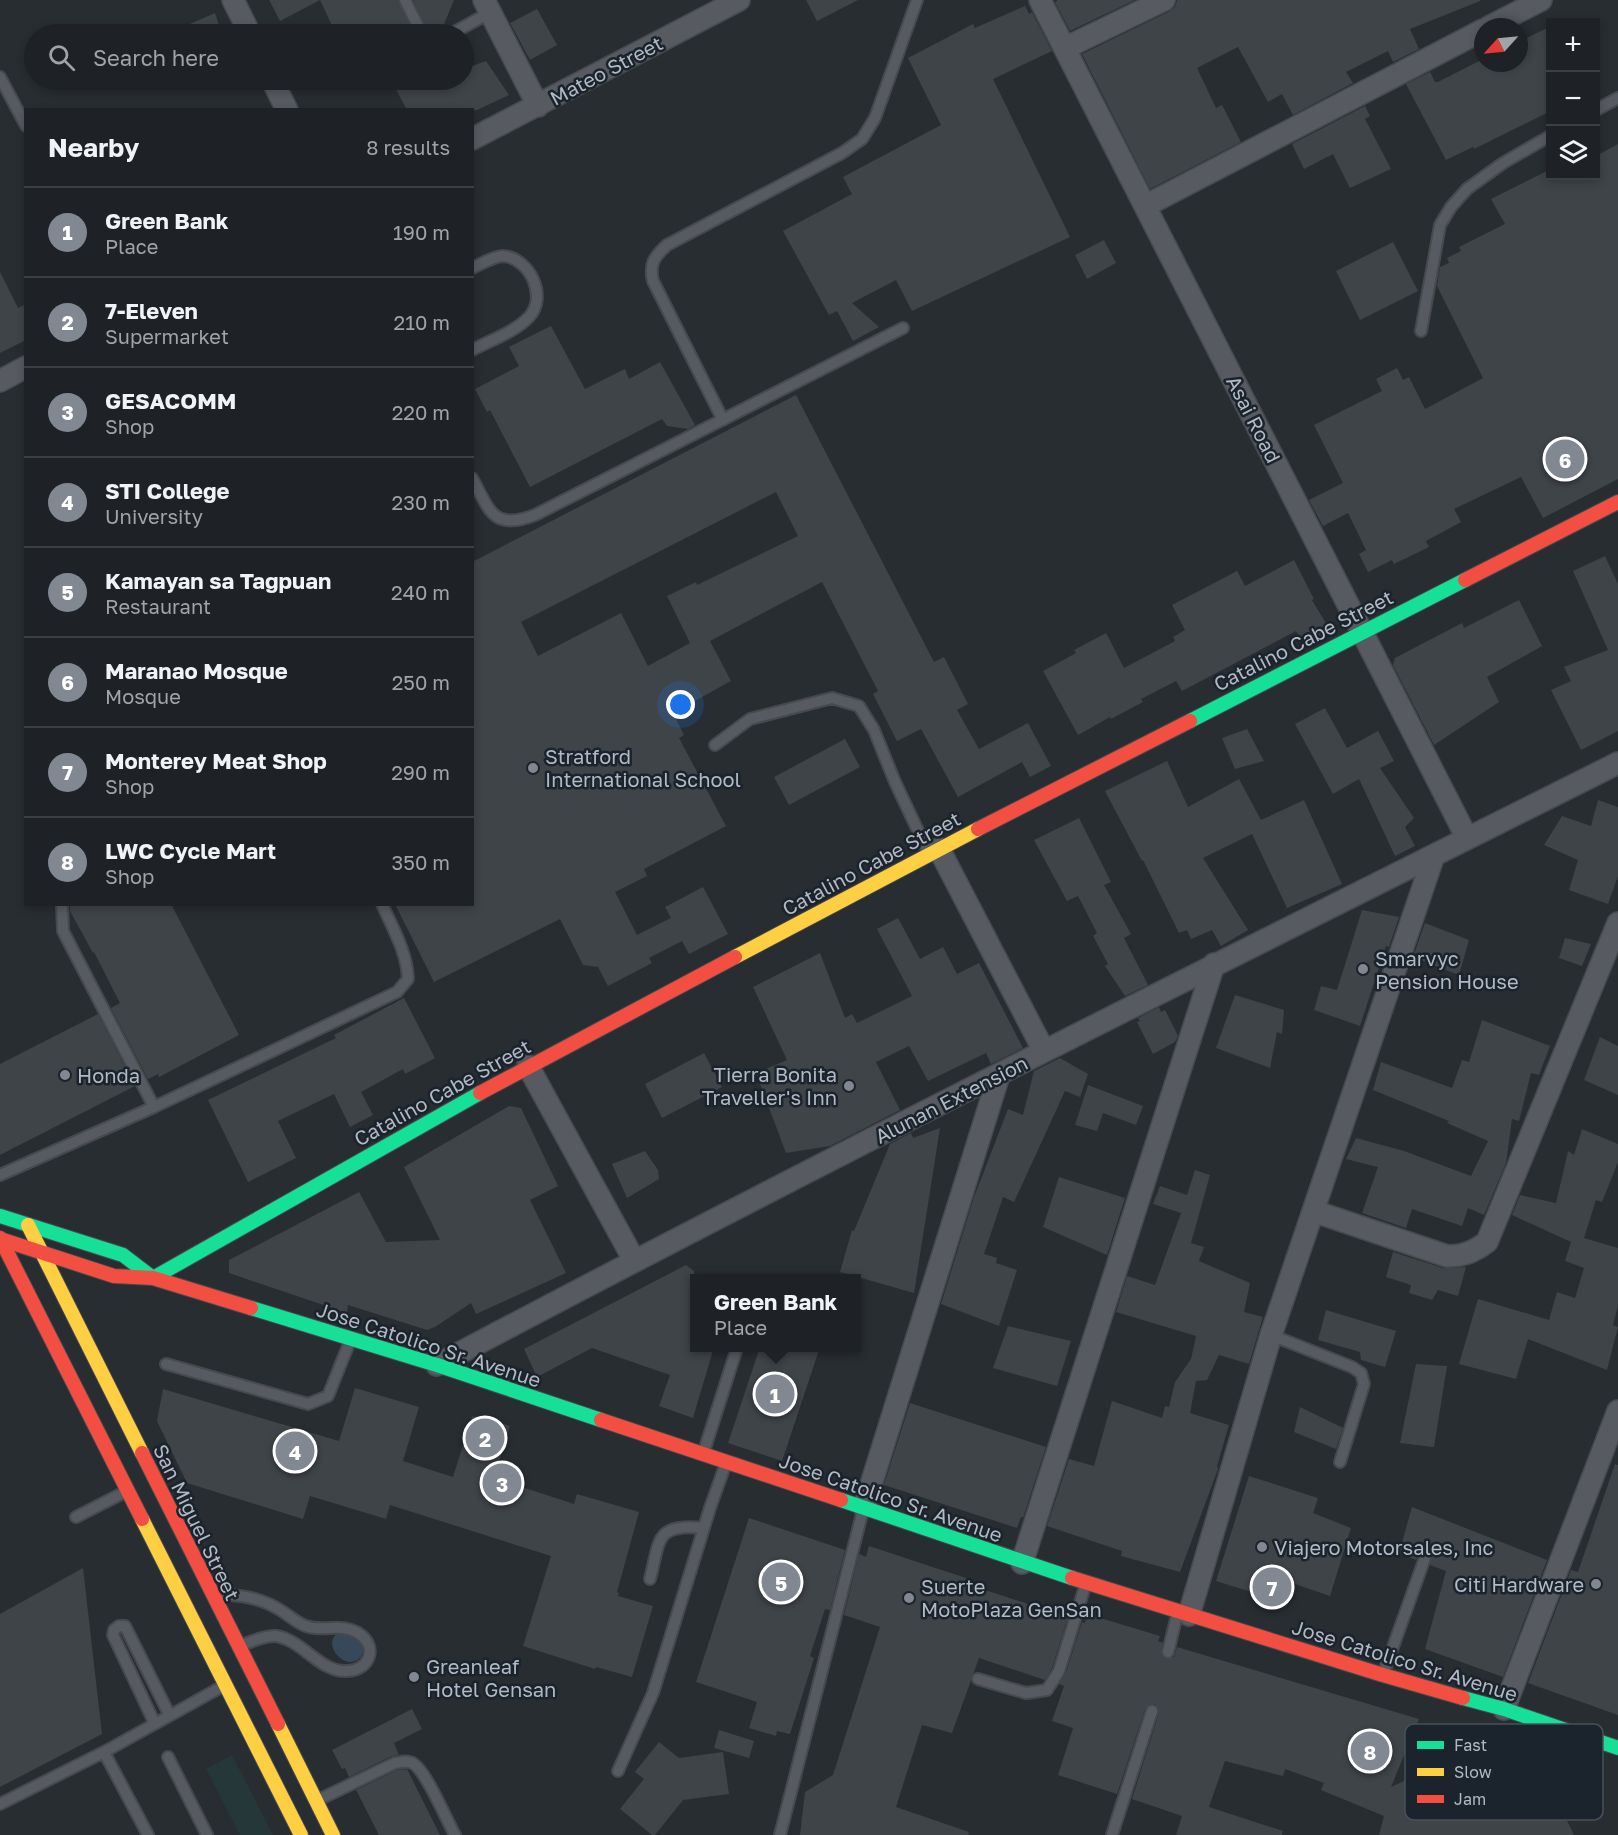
<!DOCTYPE html>
<meta charset="utf-8">
<style>
body{margin:0;font-family:"Golos Text",sans-serif;background:#262a2e;color:#f1f3f6}
.controls{position:absolute;right:18px;top:18px;display:grid;overflow:hidden;border-radius:0px;box-shadow:0 3px 9px #0003}
.controls button{width:54px;height:54px;display:grid;place-items:center;padding:0;border:0;border-bottom:2px solid #3c3f43;background:#1e2226;color:#f1f3f6;font:30px sans-serif}
.compass{position:absolute;left:1474px;top:18px;width:54px;height:54px;border-radius:50%;background:#1e2226;box-shadow:0 3px 9px #0003;rotate:243deg}
.you{position:absolute;left:681px;top:705px;width:21px;height:21px;margin:-15px;border:4px solid #fff;border-radius:50%;background:#1a73e8;box-shadow:0 0 0 9px #1a73e833}
.badge{display:grid;place-items:center;width:39px;height:39px;border-radius:50%;background:#818891;color:#fff;font-size:20px;font-weight:700}
.pin{position:absolute;translate:-50% -50%;border:3px solid #fff;box-shadow:0 2px 6px #0006}
.popup{position:absolute;left:690px;top:1274px;width:171px;height:78px;box-sizing:border-box;display:grid;place-content:center;border-radius:0px;background:#1e2226;filter:drop-shadow(0 2px 4px #0005);font-size:20px;white-space:nowrap;color:#a1a4a7}
.popup b{font-size:22px;color:#f1f3f6}
.popup::after{content:'';position:absolute;left:50%;top:100%;margin-left:-12px;border:12px solid transparent;border-top-color:#1e2226}
.list{margin:0;padding:0;list-style:none}
h2{display:flex;justify-content:space-between;align-items:center;height:78px;margin:0;padding:0 24px;font-size:26px}
h2 small{font-size:20px;font-weight:400;color:#a1a4a7}
.list li{display:grid;grid-template-columns:39px 1fr auto;gap:18px;align-items:center;box-sizing:border-box;height:90px;padding:0 24px;border-top:2px solid #3c3f43}
.list b{display:block;font-size:22px;white-space:nowrap}
.list p{margin:0;font-size:20px;white-space:nowrap;color:#a1a4a7}
.list em{font-size:20px;font-style:normal;color:#a1a4a7}
.icon{flex:none;width:33px;height:33px;fill:none;stroke:currentColor;stroke-width:2;stroke-linecap:round;stroke-linejoin:round}
.map{position:relative;flex:none;width:1618px;height:1835px;overflow:hidden}
.search{position:absolute;background:#1e2226;box-shadow:0 3px 9px #0003;left:24px;top:24px;width:450px;height:66px;display:flex;align-items:center;gap:15px;box-sizing:border-box;padding:0 21px;border-radius:33px;color:#a1a4a7;font-size:22px}
.panel{position:absolute;background:#1e2226;box-shadow:0 3px 9px #0003;left:24px;top:108px;width:450px;height:798px;border-radius:0px}
.map>svg:first-child{display:block}
.green{fill:#253738}
.water{fill:#37485b}
.building{fill:#3f4449;fill-rule:evenodd}
.lines{fill:none;stroke-linecap:round;stroke-linejoin:round}
.lane-casing{stroke:#46494d;stroke-width:14}
.street-casing{stroke:#46494d;stroke-width:24}
.fast-casing{stroke:#46494d;stroke-width:16}
.slow-casing{stroke:#46494d;stroke-width:16}
.jam-casing{stroke:#46494d;stroke-width:16}
.lane{stroke:#575a60;stroke-width:10}
.street{stroke:#575a60;stroke-width:21}
.fast{stroke:#16e098;stroke-width:14}
.slow{stroke:#ffcf43;stroke-width:14}
.jam{stroke:#f24e42;stroke-width:14}
.poi-dot{fill:#818891;stroke:#1b232c;stroke-width:2}
.labels{text-anchor:middle;dominant-baseline:central;stroke-width:5;stroke-linejoin:round;paint-order:stroke}
.street-label{font-size:20px;fill:#b1b9c4;stroke:#1b232c}
.poi-label{font-size:20px;fill:#b1b9c4;stroke:#1b232c;text-anchor:start}
.key{fill:#1b232c;stroke:#48505a;stroke-width:1.5}
.key-label{font-size:16px;fill:#b1b9c4}
</style>
<div class="map">
<svg width="1618" height="1835" viewBox="0 0 1618 1835">
<rect width="100%" height="100%" fill="#282d32"/>
<path class="green" d="M232,1755L273,1835H240L206,1769Z"/>
<path class="water" d="M354,1630L365,1648C354,1682 317,1645 339,1632C343,1630 350,1630 354,1630Z"/>
<path class="building" d="M269,0H398L414,34H336L320,0L280,21Z
M413,0H454L440,34H429Z
M806,0H858L817,21Z
M1058,0H1135L1070,31L1055,2Z
M1177,0H1480V1L1410,29L1419,49L1393,62L1388,51L1346,72L1353,83L1293,115L1282,94L1268,102L1238,47L1197,68L1216,108L1222,105L1241,142L1150,189L1082,54L1170,11L1175,7Z
M1025,6L1029,14L1032,12L1052,51L993,79L1070,237L912,311L896,280L852,303L879,327L853,341L837,311L829,315L783,231L852,194L843,177L941,125L908,58L973,24L975,28Z
M537,9L557,45L530,60L510,23Z
M215,13L222,34H167Z
M1551,26V111L1474,149L1473,147L1446,160L1406,84L1430,72L1435,82H1438L1483,59V63H1519V42Z
M486,61L509,95L477,110H407L391,80H464V69Z
M1365,106L1370,116L1365,119L1391,169L1350,188L1333,154L1304,169L1292,144Z
M1618,144V479L1543,518L1521,477L1454,509L1461,522L1426,541L1429,547L1394,564L1392,560L1368,572L1359,554L1366,550L1348,513L1323,526L1309,500L1343,483L1314,425L1382,391L1376,379L1397,368L1403,380L1409,377L1425,409L1483,378L1437,286L1440,267L1449,263L1447,258L1461,251L1459,247L1505,224L1491,199L1551,169V176H1596V156Z
M1104,240L1116,263L1087,279L1075,255Z
M1393,242L1418,291L1360,320L1336,271Z
M0,272L18,308L26,304V340L0,353Z
M551,326L585,389L625,369L629,379L660,362L695,425L688,429L667,426L662,419L530,487L490,410L487,412L475,389L519,366L509,347Z
M796,395L934,662L944,657L968,704L957,710L979,749L1028,723L1051,766L1030,777L1022,762L958,797L921,729L897,741L873,694L878,691L822,582L710,641L731,681L673,713L684,735L679,738L726,826L644,869L647,876L615,892L637,935L671,918L665,907L703,887L728,934L689,954L682,941L649,958L652,963L608,986L598,967L583,965L560,919L434,982L395,904H472V562ZM776,492L798,536L697,585L696,582L667,596L690,643L648,666L621,613L538,656L521,622Z
M1605,556L1618,584V731L1581,750L1551,690L1571,681L1564,667L1608,650L1573,571Z
M1294,560L1314,599L1312,600L1330,630L1304,643L1296,631L1182,691L1176,681L1141,699L1143,702L1111,719L1110,717L1078,735L1043,671L1076,653L1074,650L1106,633L1124,668L1175,641L1173,637L1185,630L1172,605L1237,571L1245,586Z
M1519,600L1542,646L1487,677L1499,702L1434,745L1393,665L1395,658L1462,623L1464,628Z
M1325,708L1347,748L1378,731L1394,761L1380,768L1414,818L1405,827L1415,846L1395,856L1359,779L1333,794L1295,724Z
M1247,729L1264,761L1235,769L1222,738Z
M845,739L860,767L789,805L774,777Z
M1167,761L1188,807L1239,779L1261,820L1304,800L1342,884L1287,908L1252,834L1203,858L1248,930L1221,946L1212,930L1191,939L1187,930L1179,933L1143,860L1142,861L1105,791Z
M1598,800L1618,807V876L1608,904L1569,890L1578,860L1544,845L1562,816L1591,826Z
M1079,818L1111,882L1104,885L1131,934L1124,938L1148,985L1125,996L1105,966L1108,964L1093,936L1097,933L1078,896L1067,901L1034,840Z
M70,904H171L239,1035L159,1077L158,1074L148,1079L111,1008L120,1003L94,952L93,953L70,911Z
M1362,910L1399,917L1389,947L1386,946L1360,1026L1314,1010L1321,986L1337,990Z
M898,918L920,959L943,947L957,974L979,963L1023,1048L991,1064L986,1053L928,1081L909,1046L876,1062L900,1110L830,1146L786,1153L756,1073L787,1060L753,987L820,953L845,1018L852,1014L857,1023L912,996L877,929Z
M1425,923L1469,940L1459,975L1413,957Z
M1565,938L1591,944L1582,966L1559,958Z
M1235,995L1284,1010L1282,1034L1277,1032L1270,1068L1216,1048Z
M404,998L435,1058L405,1074L403,1069L361,1092L373,1115L350,1127L334,1094L278,1121L296,1158L248,1182L208,1100L336,1038L334,1035Z
M1159,1007L1161,1012L1165,1010L1178,1036L1175,1042L1153,1054L1137,1022L1140,1021L1138,1018Z
M98,1014L135,1086L0,1155V1064Z
M1482,1020L1550,1046L1539,1075L1531,1073L1519,1121L1512,1119L1506,1163L1484,1215L1468,1208L1462,1226L1412,1209L1406,1228L1362,1213L1378,1167L1346,1159L1356,1138L1404,1151L1471,1176L1488,1141L1447,1123L1449,1121L1373,1090L1381,1062L1452,1088L1462,1060L1469,1062Z
M1600,1037L1618,1046V1095L1584,1080Z
M704,1053L722,1087L662,1118L645,1084Z
M1060,1058L1088,1074L1080,1097L1065,1091L1014,1202L1003,1197L984,1254L997,1258L996,1263L1017,1270L999,1326L941,1304L974,1197L1008,1109L1023,1115L1034,1071Z
M1088,1085L1143,1106L1136,1125L1103,1113L1097,1131L1075,1125Z
M509,1106L521,1108L558,1186L530,1200L566,1273L476,1314L471,1303L435,1327L427,1330L348,1305L347,1313L229,1273V1260L359,1192L386,1242L440,1240L404,1167Z
M940,1128L914,1293L840,1272L852,1230L854,1231L890,1144L911,1133L913,1138Z
M1582,1129L1618,1144V1162L1602,1202L1596,1200L1584,1238L1618,1248V1305L1613,1325L1618,1327L1607,1370L1528,1339L1516,1379L1459,1364L1478,1299L1549,1320L1557,1292L1575,1298L1584,1268L1565,1261L1571,1242L1512,1215L1520,1195L1556,1203L1568,1151L1574,1155Z
M645,1151L658,1170L659,1179L627,1198L612,1164Z
M1195,1170L1210,1175L1191,1243L1204,1247L1199,1261L1250,1283L1244,1312L1263,1317L1249,1364L1219,1355L1207,1380L1196,1381L1190,1413L1229,1425L1217,1466L1218,1469L1180,1572L1121,1556L1122,1551L1047,1526L1069,1459L1094,1466L1112,1401L1162,1418L1165,1406L1169,1407L1175,1382L1191,1359L1196,1336L1116,1312L1127,1276L1155,1285L1181,1213L1153,1204L1160,1186L1187,1195Z
M1059,1177L1125,1198L1107,1255L1043,1227Z
M1393,1252L1443,1268L1466,1267L1458,1296L1438,1290L1432,1300L1409,1293L1411,1285L1386,1277Z
M686,1265L694,1271V1347H714L693,1418L659,1406L670,1375L592,1348L537,1377L524,1349Z
M1326,1310L1396,1331L1385,1367L1361,1360L1360,1352L1318,1340Z
M1008,1326L1071,1341L1057,1386L993,1368Z
M760,1347H820L782,1461L728,1443Z
M1416,1364L1447,1366L1434,1447L1400,1443Z
M355,1388L419,1407L403,1461L453,1477L472,1416L481,1419L482,1417L510,1426L494,1478L574,1504L577,1494L639,1512L617,1592L619,1593L618,1596L653,1606L632,1677L596,1667L595,1669L523,1646L551,1556L390,1505L386,1519L310,1496L303,1519L187,1483L157,1421L163,1389L339,1441Z
M910,1403L1046,1447L1023,1518L1021,1517L1017,1528L884,1485Z
M1300,1407L1343,1428L1336,1449L1294,1432Z
M1615,1464L1618,1465V1715L1528,1683L1571,1570L1578,1572Z
M1249,1476L1318,1498L1313,1513L1351,1528L1330,1596L1289,1582L1283,1602L1216,1581Z
M1412,1507L1547,1560L1503,1677L1425,1649L1446,1571L1430,1565L1433,1554L1429,1548L1421,1550L1416,1560L1399,1553Z
M749,1518L845,1550L830,1610L825,1609L810,1656L814,1658L790,1734L777,1731L776,1736L749,1728L757,1702L696,1682Z
M869,1546L972,1580L970,1585L1068,1617L1052,1668L1045,1680L979,1658L952,1733L922,1725L896,1807L969,1832L968,1835H800L805,1792L833,1775L880,1627L844,1615L859,1554L866,1557Z
M83,1568L102,1734L0,1787V1614Z
M1087,1614L1160,1636L1158,1641L1163,1643L1161,1654L1166,1659L1174,1657L1177,1647L1419,1719L1391,1787L1458,1756L1494,1753L1527,1765L1554,1794L1574,1835H1379L1384,1816L1321,1790L1324,1783L1285,1769L1283,1776L1225,1761L1209,1807L1283,1831L1282,1835H1176L1182,1816L1132,1799L1159,1713V1709L1155,1704H1150L1145,1709L1117,1794L1058,1775L1073,1728L1052,1721L1064,1686L1059,1684L1066,1673L1082,1622L1085,1623Z
M412,1709L422,1729L394,1743L399,1755L392,1756L349,1777L345,1768L342,1769L332,1750Z
M719,1730L754,1741L749,1758L714,1748Z
M659,1742L679,1758L723,1752L729,1794L683,1800L655,1835H652L620,1809L644,1779L635,1772Z
M407,1769L440,1835H379L356,1790L397,1770Z"/>
<g class="lines">
<g class="lane-casing">
<path id="lane" d="M405,0L422,34
M451,34L491,12
M0,77L26,126
M1596,110L1618,98
M472,268C481,264 494,256 503,256C530,258 548,297 529,317C515,332 491,340 472,350
M1421,331L1440,225L1451,207L1467,189L1503,163L1550,136
M723,420L653,281C649,264 654,257 667,245L842,153L862,139L875,118L917,0
M472,478C490,511 493,531 535,515L903,328
M715,745L750,719L832,698L859,706L874,730L895,782L929,854
M62,904L63,931L154,1107
M0,1175L154,1107L397,992L408,979C407,952 393,929 382,904
M1271,1335L1352,1367L1361,1373L1364,1384L1340,1462
M166,1364L308,1404L328,1396L350,1341
M704,1451L737,1348
M76,1517L125,1492
M650,1579C660,1540 655,1523 704,1528
M215,1594C234,1595 252,1596 269,1604C296,1616 296,1631 330,1628C342,1627 352,1628 361,1635C379,1650 367,1672 345,1671C319,1671 302,1640 276,1636C264,1635 252,1642 241,1645
M1168,1652L1177,1615
M1384,1672L1426,1555
M978,1679L1026,1693L1047,1690L1059,1671L1086,1583
M154,1722L113,1635L114,1630L119,1626H125L169,1714
M104,1752L148,1835
M168,1757L207,1835
M618,1771L653,1693L710,1508L726,1463
M316,1801L395,1763C401,1762 408,1760 414,1764C427,1773 446,1819 455,1835
M0,1804L104,1752L225,1685
M780,1835L863,1510
M1112,1835L1152,1711"/>
</g>
<g class="street-casing">
<path id="street" d="M233,0L250,34
M484,0L538,106
M1040,0L1467,838
M1489,27L1541,0
M1065,48L1164,0
M272,80L287,110
M472,139L739,0
M1145,206L1483,30
M0,381L26,367
M939,849L1044,1051
M528,1066L634,1260
M1313,1211L1447,1256C1464,1256 1473,1252 1487,1242L1618,923
M437,1365C827,1158 1223,961 1618,763
M864,1507L999,1075
M1022,1563L1214,964
M1189,1615L1271,1335L1434,855
M1504,1709L1618,1411"/>
</g>
<g class="fast-casing">
<path id="fast" d="M1190,721L1465,580
M0,1216L123,1255L153,1278
M153,1278L480,1093
M251,1308L437,1365L601,1420
M841,1500L1072,1578
M1463,1698L1504,1709L1618,1748"/>
</g>
<g class="slow-casing">
<path id="slow" d="M735,957L978,829
M28,1225L142,1453
M142,1519L301,1835
M278,1724L333,1835"/>
</g>
<g class="jam-casing">
<path id="jam" d="M1465,580L1618,502
M978,829L1190,721
M480,1093L735,957
M0,1238L142,1519
M0,1239L114,1276L153,1278L251,1308
M601,1420L841,1500
M142,1453L278,1724
M1072,1578L1383,1675L1463,1698"/>
</g>
<use href="#lane" class="lane"/>
<use href="#street" class="street"/>
<use href="#fast" class="fast"/>
<use href="#slow" class="slow"/>
<use href="#jam" class="jam"/>
</g>
<g class="poi-dot">
<circle cx="533" cy="768" r="6"/>
<circle cx="1363" cy="969" r="6"/>
<circle cx="65" cy="1075" r="6"/>
<circle cx="849" cy="1086" r="6"/>
<circle cx="1262" cy="1547" r="6"/>
<circle cx="1596" cy="1584" r="6"/>
<circle cx="909" cy="1598" r="6"/>
<circle cx="414" cy="1677" r="6"/>
</g>
<g class="labels">
<g class="street-label">
<text transform="translate(606 70) rotate(-28)">Mateo Street</text>
<text transform="translate(1254 419) rotate(63)">Asai Road</text>
<text transform="translate(1303 640) rotate(-27)">Catalino Cabe Street</text>
<text transform="translate(871 863) rotate(-28)">Catalino Cabe Street</text>
<text transform="translate(442 1092) rotate(-29)">Catalino Cabe Street</text>
<text transform="translate(951 1099) rotate(-27)">Alunan Extension</text>
<text transform="translate(429 1344) rotate(18)">Jose Catolico Sr. Avenue</text>
<text transform="translate(891 1497) rotate(19)">Jose Catolico Sr. Avenue</text>
<text transform="translate(197 1522) rotate(64)">San Miguel Street</text>
<text transform="translate(1405 1660) rotate(17)">Jose Catolico Sr. Avenue</text>
</g>
<g class="poi-label">
<text x="545" y="756">Stratford<tspan x="545" dy="23">International School</tspan></text>
<text x="1375" y="958">Smarvyc<tspan x="1375" dy="23">Pension House</tspan></text>
<text x="837" y="1074" text-anchor="end">Tierra Bonita<tspan x="837" dy="23">Traveller's Inn</tspan></text>
<text x="77" y="1075">Honda</text>
<text x="1274" y="1547">Viajero Motorsales, Inc</text>
<text x="1584" y="1584" text-anchor="end">Citi Hardware</text>
<text x="921" y="1586">Suerte<tspan x="921" dy="23">MotoPlaza GenSan</tspan></text>
<text x="426" y="1666">Greanleaf<tspan x="426" dy="23">Hotel Gensan</tspan></text>
</g>
</g>
<rect x="1405" y="1724" width="198" height="96" rx="9" class="key"/>
<rect x="1417" y="1741" width="27" height="8" fill="#16e098"/>
<rect x="1417" y="1768" width="27" height="8" fill="#ffcf43"/>
<rect x="1417" y="1795" width="27" height="8" fill="#f24e42"/>
<g class="key-label">
<text x="1454" y="1751">Fast</text>
<text x="1454" y="1778">Slow</text>
<text x="1454" y="1805">Jam</text>
</g>
</svg>
<div class="controls">
<button>+</button>
<button>−</button>
<button><svg class="icon" aria-label="layers" viewBox="0 0 24 24"><path d="M12 4l9 5-9 5-9-5zM3 14l9 5 9-5"/></svg></button>
</div>
<svg class="compass" viewBox="-18 -18 36 36"><path d="M0-13l5 13h-10z" fill="#e53935"/><path d="M0 13l5-13h-10z" fill="#a1a4a7"/></svg>
<div class="you"></div>
<div class="pin badge" style="left:775px;top:1394px">1</div>
<div class="popup"><b>Green Bank</b>Place</div>
<div class="pin badge" style="left:485px;top:1438px">2</div>
<div class="pin badge" style="left:502px;top:1483px">3</div>
<div class="pin badge" style="left:295px;top:1451px">4</div>
<div class="pin badge" style="left:781px;top:1582px">5</div>
<div class="pin badge" style="left:1565px;top:459px">6</div>
<div class="pin badge" style="left:1272px;top:1587px">7</div>
<div class="pin badge" style="left:1370px;top:1751px">8</div>
<div class="search"><svg class="icon" aria-label="search" viewBox="0 0 24 24"><circle cx="10" cy="10" r="6"/><path d="M15 15l6 6"/></svg>Search here</div>
<section class="panel">
<h2>Nearby<small>8 results</small></h2>
<ul class="list">
<li><span class="badge">1</span><div><b>Green Bank</b><p>Place</p></div><em>190 m</em></li>
<li><span class="badge">2</span><div><b>7-Eleven</b><p>Supermarket</p></div><em>210 m</em></li>
<li><span class="badge">3</span><div><b>GESACOMM</b><p>Shop</p></div><em>220 m</em></li>
<li><span class="badge">4</span><div><b>STI College</b><p>University</p></div><em>230 m</em></li>
<li><span class="badge">5</span><div><b>Kamayan sa Tagpuan</b><p>Restaurant</p></div><em>240 m</em></li>
<li><span class="badge">6</span><div><b>Maranao Mosque</b><p>Mosque</p></div><em>250 m</em></li>
<li><span class="badge">7</span><div><b>Monterey Meat Shop</b><p>Shop</p></div><em>290 m</em></li>
<li><span class="badge">8</span><div><b>LWC Cycle Mart</b><p>Shop</p></div><em>350 m</em></li>
</ul>
</section>
</div>
